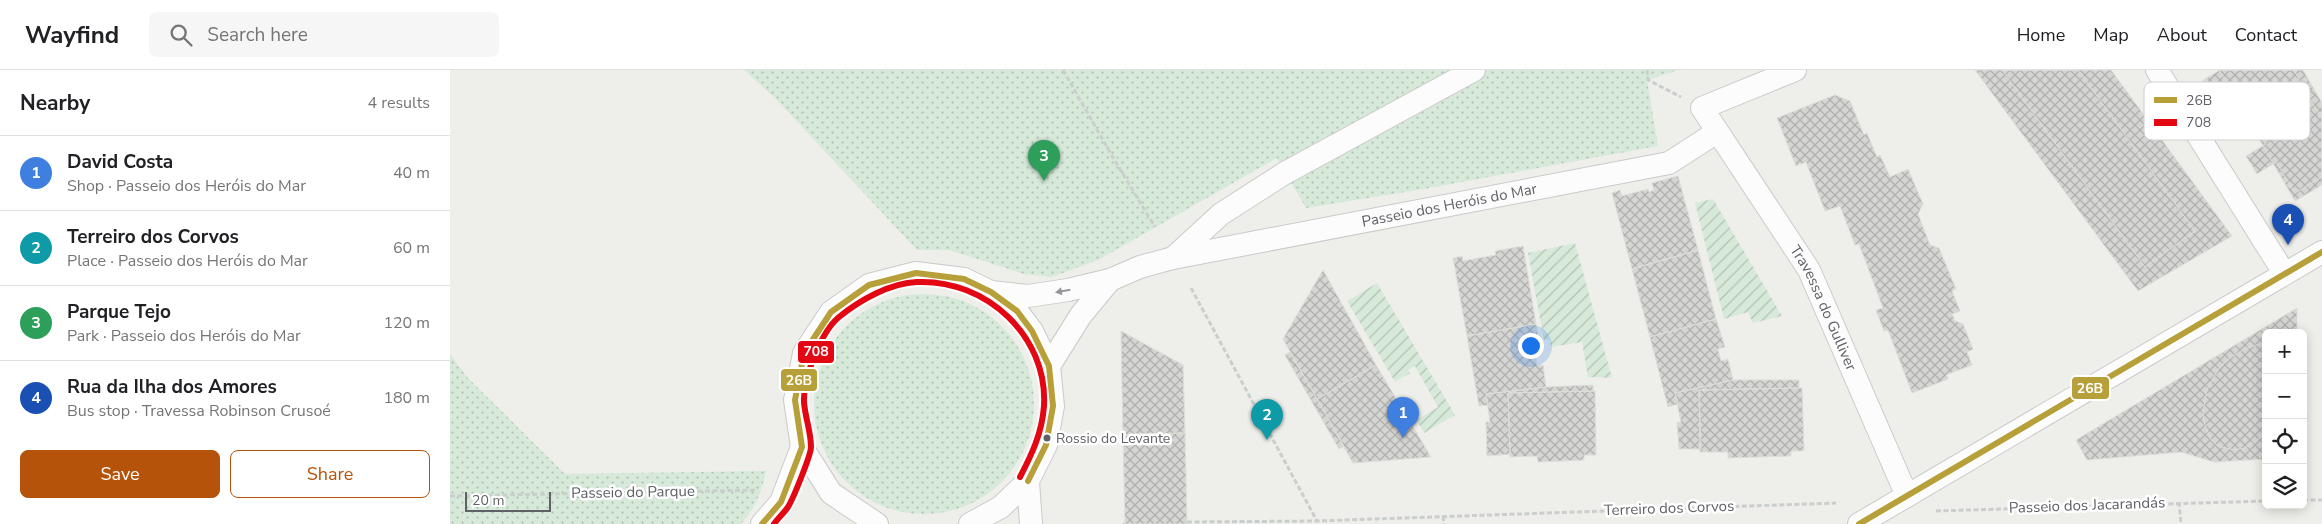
<!DOCTYPE html>
<meta charset="utf-8">
<style>
body{margin:0;font-family:"Nunito Sans",sans-serif;background:#f6f6f6;color:#202124}
.controls{position:absolute;right:15px;bottom:15px;display:grid;overflow:hidden;border-radius:8px;box-shadow:0 2px 12px #0003}
.controls button{width:45px;height:45px;display:grid;place-items:center;padding:0;border:0;border-bottom:1px solid #e0e0e0;background:#fff;color:#202124;font:25px sans-serif}
.scale{position:absolute;left:15px;bottom:12px;width:86px;box-sizing:border-box;padding-left:5px;border:2px solid #5f6167;border-top:0;font-size:14px;line-height:18px;white-space:nowrap;color:#5f6167;-webkit-text-stroke:4px #fff;paint-order:stroke}
.you{position:absolute;left:1080px;top:275px;width:18px;height:18px;margin:-12px;border:4px solid #fff;border-radius:50%;background:#1a73e8;box-shadow:0 0 0 8px #1a73e833}
.badge{display:grid;place-items:center;width:32px;height:32px;border-radius:50%;background:#b45309;color:#fff;font-size:16px;font-weight:700}
.pin{position:absolute;translate:-50% -41px;filter:drop-shadow(0 1px 2px #0008)}
.pin::after{content:'';position:absolute;top:26px;width:18px;height:15px;background:inherit;clip-path:polygon(0 0,100% 0,50% 100%)}
.list{margin:0;padding:0;list-style:none}
h2{display:flex;justify-content:space-between;align-items:center;height:65px;margin:0;padding:0 20px;font-size:21px}
h2 small{font-size:16px;font-weight:400;color:#757577}
.list li{display:grid;grid-template-columns:32px 1fr auto;gap:15px;align-items:center;box-sizing:border-box;height:75px;padding:0 20px;border-top:1px solid #e0e0e0}
.list b{display:block;font-size:19px;white-space:nowrap}
.list p{margin:0;font-size:16px;white-space:nowrap;color:#757577}
.list em{font-size:16px;font-style:normal;color:#757577}
.actions{display:flex;gap:10px;padding:15px 20px}
.actions a{flex:1;padding:11px 0;border:1px solid #b45309;border-radius:8px;text-align:center;font-size:18px;color:#b45309}
.actions .main{background:#b45309;color:#fff}
.icon{flex:none;width:28px;height:28px;fill:none;stroke:currentColor;stroke-width:2;stroke-linecap:round;stroke-linejoin:round}
.map{position:relative;flex:none;width:1872px;height:454px;overflow:hidden}
header{display:flex;align-items:center;gap:30px;box-sizing:border-box;height:70px;padding:0 25px;background:#fff;border-bottom:1px solid #e0e0e0}
header strong{font-size:24px}
nav{display:flex;gap:28px;margin-inline-start:auto;font-size:18px}
.search{width:350px;height:45px;background:#f6f6f6;display:flex;align-items:center;gap:12px;box-sizing:border-box;padding:0 18px;border-radius:8px;color:#757577;font-size:19px}
main{display:flex}
aside{flex:1;background:#fff}
.map>svg:first-child{display:block}
.park{fill:url(#park-dots)}
.garden{fill:url(#garden-furrows)}
.building{fill:url(#building-cross-hatch);stroke:#deded9}
.lines{fill:none;stroke-linecap:round;stroke-linejoin:round}
.street-casing{stroke:#cacaca;stroke-width:24}
.path{stroke:#cacfcd;stroke-width:3;stroke-dasharray:5 2.5;stroke-linecap:butt}
.street{stroke:#fcfcfc;stroke-width:22}
.bus-1-casing{stroke:#fff;stroke-width:10}
.bus-2-casing{stroke:#fff;stroke-width:10}
.bus-1{stroke:#b79f39;stroke-width:6}
.bus-2{stroke:#e30613;stroke-width:6}
.oneway{fill:#96979b}
.bus-dot{fill:#5f6167;stroke:#fff;stroke-width:2}
.labels{text-anchor:middle;dominant-baseline:central;stroke-width:5;stroke-linejoin:round;paint-order:stroke}
.bus-label{font-size:14px;fill:#5f6167;stroke:#fff;text-anchor:start}
.street-label{font-size:15px;fill:#5f6167;stroke:#fff}
.key{fill:#fff;stroke:#cfd0d1;stroke-width:1}
.key-label{font-size:14px;fill:#5f6167}
.line-badge{stroke:#fff;stroke-width:2}
.badge-label{font-size:14px;text-anchor:middle;font-weight:bold;fill:#fff}
</style>
<header>
<strong>Wayfind</strong>
<div class="search"><svg class="icon" aria-label="search" viewBox="0 0 24 24"><circle cx="10" cy="10" r="6"/><path d="M15 15l6 6"/></svg>Search here</div>
<nav><a>Home</a><a>Map</a><a>About</a><a>Contact</a></nav>
</header>
<main>
<aside>
<h2>Nearby<small>4 results</small></h2>
<ul class="list">
<li><span class="badge" style="background:#3f7fe0">1</span><div><b>David Costa</b><p>Shop · Passeio dos Heróis do Mar</p></div><em>40 m</em></li>
<li><span class="badge" style="background:#0f9aa8">2</span><div><b>Terreiro dos Corvos</b><p>Place · Passeio dos Heróis do Mar</p></div><em>60 m</em></li>
<li><span class="badge" style="background:#2e9e5b">3</span><div><b>Parque Tejo</b><p>Park · Passeio dos Heróis do Mar</p></div><em>120 m</em></li>
<li><span class="badge" style="background:#1a4fb4">4</span><div><b>Rua da Ilha dos Amores</b><p>Bus stop · Travessa Robinson Crusoé</p></div><em>180 m</em></li>
</ul>
<div class="actions"><a class="main">Save</a><a>Share</a></div>
</aside>
<div class="map">
<svg width="1872" height="454" viewBox="0 0 1872 454">
<defs>
<pattern id="park-dots" width="8" height="8" patternUnits="userSpaceOnUse" patternTransform="scale(1.25)"><rect width="8" height="8" fill="#d7eada"/><path d="M2 2h.1M6 6h.1" fill="none" stroke="#b2c1b5" stroke-width="1.8" stroke-linecap="round"/></pattern>
<pattern id="garden-furrows" width="10" height="10" patternUnits="userSpaceOnUse" patternTransform="scale(1.25)"><rect width="10" height="10" fill="#d7eada"/><path d="M-1 1l2-2M0 10L10 0M9 11l2-2" fill="none" stroke="#b2c1b5"/></pattern>
<pattern id="building-cross-hatch" width="8" height="8" patternUnits="userSpaceOnUse" patternTransform="scale(1.25)"><rect width="8" height="8" fill="#d5d5d3"/><path d="M0 0l8 8M0 8l8-8" fill="none" stroke="#b0b0af"/></pattern>
</defs>
<rect width="100%" height="100%" fill="#eeeeea"/>
<path class="park" d="M294,0H1229L1197,10L1208,76L974,119L856,138L827,88L650,189L602,207L574,204L499,180H467L325,28Z
M364 334a110 110 0 1 1 220 0a110 110 0 1 1-220 0Z
M0,284L17,307L115,404L316,401C312,422 305,438 291,454H0Z"/>
<path class="garden" d="M1263,129L1332,246L1303,253L1298,242L1274,249L1245,133Z
M1125,173L1162,308L1138,307L1132,272L1101,277L1100,269L1094,270L1078,183Z
M927,213L1005,345L974,363L967,350L988,337L965,296L958,300L960,303L945,312L897,231Z"/>
<path class="building" d="M1525,0H1661L1782,166L1688,221Z
M1552,0H1628L1745,161L1695,197Z
M1769,0H1853L1872,33V115L1845,131Z
M1770,0H1844L1852,15L1802,44L1792,27L1789,28L1782,16L1763,28L1752,11Z
M1852,15L1869,44L1872,42V107L1845,123L1826,92L1807,104L1796,86L1816,74L1808,60L1811,59L1802,44Z
M1385,25L1400,31L1414,65L1417,63L1427,87L1430,85L1440,107L1458,99L1473,134L1468,144L1480,175L1489,178L1506,219L1502,221L1510,241L1502,244L1505,251L1513,254L1523,279L1517,282L1522,295L1496,305L1498,309L1462,323L1438,260L1434,261L1426,240L1433,238L1409,174L1405,175L1390,136L1375,141L1356,92L1346,96L1327,48Z
M1228,106L1248,180L1182,199L1162,123L1170,120L1172,126L1198,119L1199,122L1204,120L1202,113Z
M1073,176L1086,254L1017,266L1003,188L1012,186L1013,191L1046,185L1045,181Z
M1248,180L1266,249L1200,267L1182,199Z
M873,200L926,295L867,329L833,269Z
M1847,238V263H1816V389L1764,392L1731,382L1637,390L1626,370Z
M1266,249L1275,277L1268,279L1271,291L1278,289L1283,310L1225,323L1228,334L1218,337L1200,267Z
M1086,254L1091,282L1085,283L1087,296L1093,295L1096,317L1036,324L1038,335L1029,336L1017,266Z
M671,261L733,295L735,363L673,365Z
M1810,274L1816,275V364L1795,378L1784,380L1768,376L1761,370L1754,352L1753,342L1757,319L1769,298L1777,290L1794,279Z
M840,282L894,376L889,379L835,285Z
M926,295L981,387L903,393L867,329Z
M1283,310H1349V318L1249,320L1251,379H1229L1227,353L1231,352L1225,323Z
M1143,315V321L1058,323L1060,384L1037,386L1036,352H1040L1036,324L1096,317Z
M1352,318L1354,381H1341V386L1278,388V382H1250L1249,320Z
M1145,321L1146,385H1134V390L1088,392L1087,386L1060,387L1058,323Z
M1853,343H1857L1855,387H1853Z
M735,363L737,454H675L673,365Z"/>
<g class="lines">
<g class="street-casing">
<g id="street">
<path id="s1" d="M1345,0L1252,38L1359,200L1457,426"/>
<path d="M1707,0L1834,203"/>
<path d="M723,188L771,144L835,103L1024,0"/>
<path id="s2" d="M541,222L578,226L618,220L660,210L690,197L723,188L1219,93L1267,62"/>
<path d="M599,296L631,245L660,210"/>
<path d="M578,411L581,454"/>
<path d="M312,454L331,432L352,377"/>
<path d="M427,454L381,423L352,377L345,330L354,283L381,242L419,215L466,203L514,209L541,222L567,241L582,261L599,296L603,336L596,375L578,411L551,437L520,454"/>
<path d="M1409,454L1872,182"/>
</g>
</g>
<path class="path" d="M613,0L665,91L705,157
M1197,0L1198,10L1231,27
M741,218L867,451L1386,433
M0,426L307,420
M1853,430H1872
M1729,432L1731,454
M1486,441L1816,431
M993,446L994,454
M737,452L867,451
M673,454H675"/>
<use href="#street" class="street"/>
<g class="bus-1-casing">
<path id="bus-1" d="M312,454L331,432L352,377L345,330L354,283L381,242L419,215L466,203L514,209L541,222L567,241L582,261L599,296L603,336L596,375L578,411
M1409,454L1872,182"/>
</g>
<g class="bus-2-casing">
<path id="bus-2" d="M324,454C328,448 334,443 338,437C343,429 361,385 361,377C361,362 355,347 354,332C353,308 371,262 389,247C410,230 440,213 467,212C536,209 598,266 594,336C592,363 582,384 570,407"/>
</g>
<use href="#bus-1" class="bus-1"/>
<use href="#bus-2" class="bus-2"/>
</g>
<defs><path id="oneway-solid" d="M-6-.8H1V-3.2L6.5 0L1 3.2V.8H-6Z" transform="scale(1.25)"/></defs>
<use class="oneway" href="#oneway-solid" transform="translate(613 221) rotate(170)"/>
<circle class="bus-dot" cx="597" cy="368" r="4.5"/>
<g class="labels">
<g class="bus-label">
<text x="606" y="368">Rossio do Levante</text>
</g>
<g class="street-label">
<text stroke="none"><textPath href="#s2" startOffset="469">Passeio dos Heróis do Mar</textPath></text>
<text stroke="none"><textPath href="#s1" startOffset="335">Travessa do Gulliver</textPath></text>
<text transform="translate(183 422) rotate(-1)">Passeio do Parque</text>
<text transform="translate(1637 435) rotate(-2)">Passeio dos Jacarandás</text>
<text transform="translate(1219 438) rotate(-2)">Terreiro dos Corvos</text>
</g>
</g>
<rect x="1694" y="12" width="166" height="58" rx="8" class="key"/>
<rect x="1704" y="27" width="23" height="6" fill="#b79f39"/>
<rect x="1704" y="49" width="23" height="7" fill="#e30613"/>
<g class="key-label">
<text x="1736" y="35">26B</text>
<text x="1736" y="57">708</text>
</g>
<g class="line-badge">
<rect x="347" y="270" width="38" height="24" rx="5" fill="#e30613"/>
<rect x="330" y="298" width="38" height="24" rx="5" fill="#b79f39"/>
<rect x="1621" y="306" width="39" height="24" rx="5" fill="#b79f39"/>
</g>
<g class="badge-label">
<text x="366" y="286">708</text>
<text x="349" y="315">26B</text>
<text x="1640" y="323">26B</text>
</g>
</svg>
<div class="controls">
<button>+</button>
<button>−</button>
<button><svg class="icon" aria-label="locate" viewBox="0 0 24 24"><circle cx="12" cy="12" r="6"/><path d="M12 2v4M12 18v4M2 12h4M18 12h4"/></svg></button>
<button><svg class="icon" aria-label="layers" viewBox="0 0 24 24"><path d="M12 4l9 5-9 5-9-5zM3 14l9 5 9-5"/></svg></button>
</div>
<div class="scale">20 m</div>
<div class="you"></div>
<div class="pin badge" style="left:953px;top:368px;background:#3f7fe0">1</div>
<div class="pin badge" style="left:817px;top:370px;background:#0f9aa8">2</div>
<div class="pin badge" style="left:594px;top:111px;background:#2e9e5b">3</div>
<div class="pin badge" style="left:1838px;top:175px;background:#1a4fb4">4</div>
</div>
</main>
